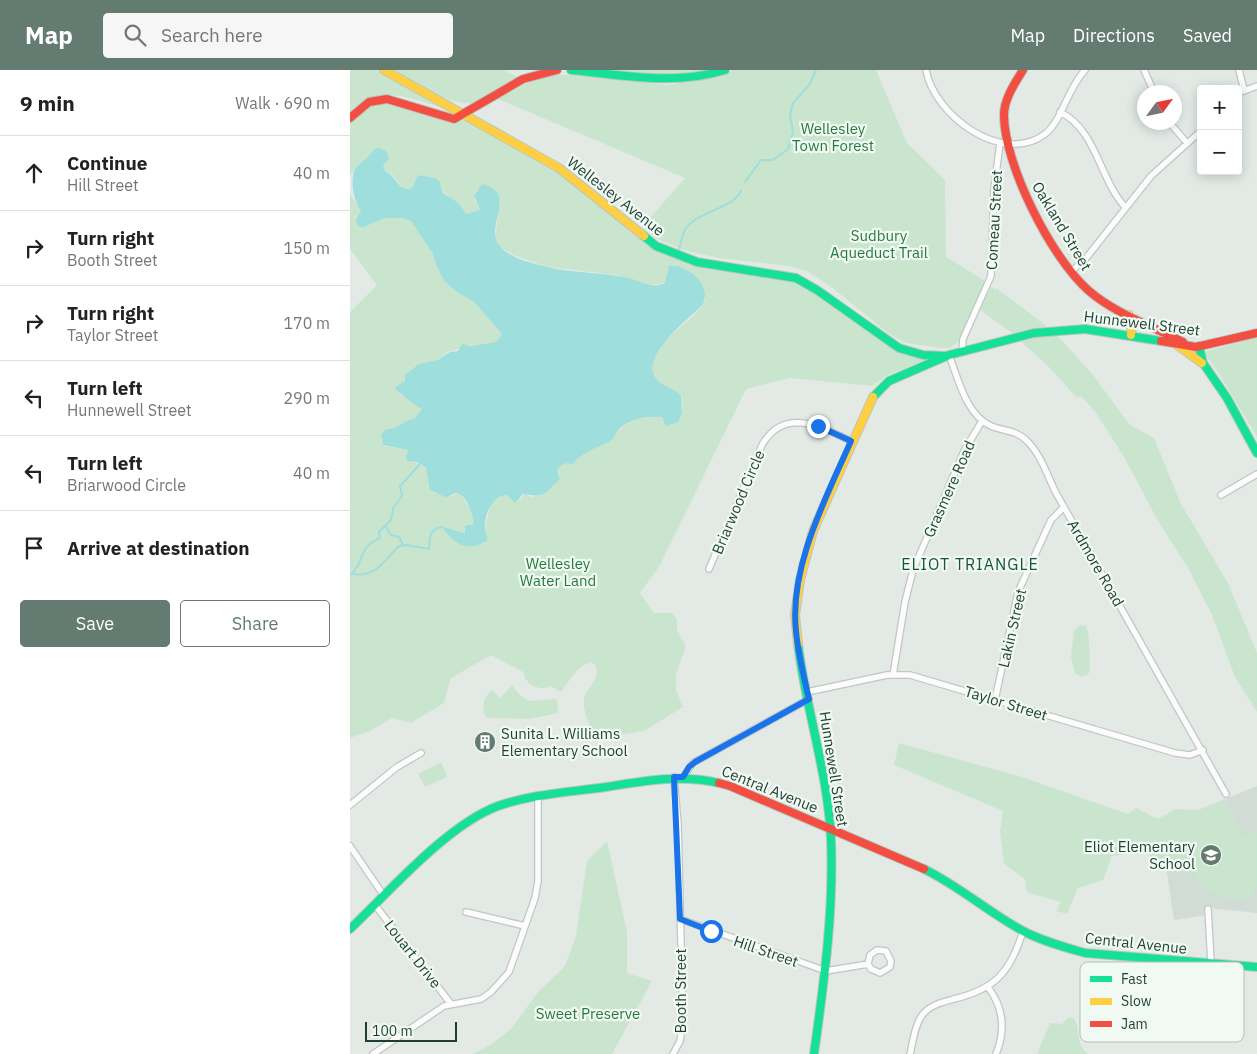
<!DOCTYPE html>
<meta charset="utf-8">
<style>
body{margin:0;font-family:"IBM Plex Sans",sans-serif;background:#f6f6f6;color:#222}
.controls{position:absolute;right:15px;top:15px;display:grid;overflow:hidden;border-radius:5px;box-shadow:0 2px 12px #0003}
.controls button{width:45px;height:45px;display:grid;place-items:center;padding:0;border:0;border-bottom:1px solid #e0e0e0;background:#fff;color:#222;font:25px sans-serif}
.compass{position:absolute;left:787px;top:15px;width:45px;height:45px;border-radius:50%;background:#fff;box-shadow:0 2px 12px #0003;rotate:57deg}
.scale{position:absolute;left:15px;bottom:12px;width:92px;box-sizing:border-box;padding-left:5px;border:2px solid #1e3f31;border-top:0;font-size:14px;line-height:18px;white-space:nowrap;color:#1e3f31;-webkit-text-stroke:4px #f1f9f4;paint-order:stroke}
.stop{position:absolute;width:15px;height:15px;margin:-11px;border:4px solid #1a73e8;border-radius:50%;background:#fff}
.stop.end{background:#1a73e8;border-color:#fff;box-shadow:0 1px 5px #0008}
.list{margin:0;padding:0;list-style:none}
h2{display:flex;justify-content:space-between;align-items:center;height:65px;margin:0;padding:0 20px;font-size:21px}
h2 small{font-size:16px;font-weight:400;color:#767676}
.list li{display:grid;grid-template-columns:32px 1fr auto;gap:15px;align-items:center;box-sizing:border-box;height:75px;padding:0 20px;border-top:1px solid #e0e0e0}
.list b{display:block;font-size:19px;white-space:nowrap}
.list p{margin:0;font-size:16px;white-space:nowrap;color:#767676}
.list em{font-size:16px;font-style:normal;color:#767676}
.actions{display:flex;gap:10px;padding:15px 20px}
.actions a{flex:1;padding:11px 0;border:1px solid #637b70;border-radius:5px;text-align:center;font-size:18px;color:#637b70}
.actions .main{background:#637b70;color:#fff}
.icon{flex:none;width:28px;height:28px;fill:none;stroke:currentColor;stroke-width:2;stroke-linecap:round;stroke-linejoin:round}
.map{position:relative;flex:none;width:907px;height:984px;overflow:hidden}
header{display:flex;align-items:center;gap:30px;box-sizing:border-box;height:70px;padding:0 25px;background:#637b70;color:#fff}
header strong{font-size:24px}
nav{display:flex;gap:28px;margin-inline-start:auto;font-size:18px}
.search{width:350px;height:45px;background:#f6f6f6;display:flex;align-items:center;gap:12px;box-sizing:border-box;padding:0 18px;border-radius:5px;color:#767676;font-size:19px}
main{display:flex}
aside{flex:1;background:#fff}
.map>svg:first-child{display:block}
.built{fill:#d0dcd5}
.green{fill:#cae5ce}
.water{fill:#9ededc}
.lines{fill:none;stroke-linecap:round;stroke-linejoin:round}
.stream{stroke:#9ededc;stroke-width:2}
.street-casing{stroke:#c0c7c3;stroke-width:8}
.fast-casing{stroke:#bcc6c1;stroke-width:10}
.slow-casing{stroke:#bcc6c1;stroke-width:10}
.jam-casing{stroke:#bcc6c1;stroke-width:10}
.street{stroke:#fbfcfb;stroke-width:5.5}
.fast{stroke:#16e098;stroke-width:8}
.slow{stroke:#ffcf43;stroke-width:8}
.jam{stroke:#f24e42;stroke-width:8}
.route{stroke:#1a73e8;stroke-width:6}
.labels{text-anchor:middle;dominant-baseline:central;stroke-width:4.5;stroke-linejoin:round;paint-order:stroke}
.park-label{font-size:15px;fill:#247b37;stroke:#f1f9f4}
.street-label{font-size:15px;fill:#1e3f31;stroke:#f1f9f4}
.poi-label{font-size:15px;fill:#1e3f31;stroke:#f1f9f4;text-anchor:start}
.neighbourhood-label{font-size:16px;letter-spacing:1px;fill:#18543b;stroke:#f1f9f4}
.key{fill:#f1f9f4;stroke:#b2c1ba;stroke-width:1}
.key-label{font-size:14px;fill:#1e3f31}
</style>
<header>
<strong>Map</strong>
<div class="search"><svg class="icon" aria-label="search" viewBox="0 0 24 24"><circle cx="10" cy="10" r="6"/><path d="M15 15l6 6"/></svg>Search here</div>
<nav><a>Map</a><a>Directions</a><a>Saved</a></nav>
</header>
<main>
<aside>
<h2>9 min<small>Walk · 690 m</small></h2>
<ul class="list">
<li><svg class="icon" aria-label="ahead" viewBox="0 0 24 24"><path d="M12 20V5M6 11l6-6 6 6"/></svg><div><b>Continue</b><p>Hill Street</p></div><em>40 m</em></li>
<li><svg class="icon" aria-label="right" viewBox="0 0 24 24"><path d="M7 20v-9h11M14 6l5 5-5 5"/></svg><div><b>Turn right</b><p>Booth Street</p></div><em>150 m</em></li>
<li><svg class="icon" aria-label="right" viewBox="0 0 24 24"><path d="M7 20v-9h11M14 6l5 5-5 5"/></svg><div><b>Turn right</b><p>Taylor Street</p></div><em>170 m</em></li>
<li><svg class="icon" aria-label="left" viewBox="0 0 24 24"><path d="M17 20v-9H6M10 6l-5 5 5 5"/></svg><div><b>Turn left</b><p>Hunnewell Street</p></div><em>290 m</em></li>
<li><svg class="icon" aria-label="left" viewBox="0 0 24 24"><path d="M17 20v-9H6M10 6l-5 5 5 5"/></svg><div><b>Turn left</b><p>Briarwood Circle</p></div><em>40 m</em></li>
<li><svg class="icon" aria-label="arrive" viewBox="0 0 24 24"><path d="M6 21V4h12l-3 4 3 4H6"/></svg><div><b>Arrive at destination</b></div></li>
</ul>
<div class="actions"><a class="main">Save</a><a>Share</a></div>
</aside>
<div class="map">
<svg width="907" height="984" viewBox="0 0 907 984">
<rect width="100%" height="100%" fill="#e3eae6"/>
<path class="built" d="M907,716V843L860,838L852,846L824,850L810,756Z"/>
<path class="green" d="M0,0H26L90,37C54,27 31,14 0,41Z
M42,0H154L169,8L122,33C99,36 62,11 42,0Z
M255,0H361C323,8 294,6 255,0Z
M383,0H526L557,73L595,110L596,187L637,212L607,273L600,278H589L556,273L538,263L480,216L457,201L438,196L368,188L333,180L308,169L292,157L335,108L148,29L185,9L201,5H233L317,15L364,8Z
M38,32L102,51L112,47L206,102L288,166L334,189L445,207L561,285L577,289L536,306L522,316L440,308L396,319L310,495L290,523L304,543H322L327,549V560L336,576L326,604V620L333,637L294,661L255,667L243,662C238,653 233,640 234,630C235,617 255,607 243,593C231,590 218,613 211,622L200,616C189,622 175,614 173,602L141,585L101,608L94,633L61,653L42,648L22,660L0,668V242L27,215L0,179V124L11,141L9,157L12,158L34,148H52L61,151L83,184L86,195L94,211L107,222L125,233L152,264L146,272L127,275H117C107,281 104,279 96,283C92,285 91,289 87,291C64,301 56,294 50,325L59,328L72,339L64,349C53,350 51,359 36,360C29,364 31,371 34,376L58,380L63,392L76,397L82,422L99,427L109,423L121,439L124,451L121,456H115L117,462L110,463L93,457C104,476 118,480 137,471L135,459L141,432L155,424L170,430L175,424L181,427C193,425 205,418 210,406L207,400L213,394L224,393C232,381 244,378 257,373C263,370 265,363 270,359C280,348 296,348 310,346L321,355C332,349 335,337 331,325C323,318 311,316 305,307C287,281 346,252 355,230C356,212 337,194 319,197L315,213L301,215L266,205L198,197L163,185L150,177L145,169L150,130L127,119L124,129L130,140L126,143L116,144L111,136L98,128L85,108L68,105L62,118H53L42,104L35,101L33,95L37,87L36,81L26,78L15,91L6,96L0,106V53L22,36Z
M641,217L645,220L646,218L697,256L662,263L630,240Z
M706,264L743,305L780,355L804,368L831,434L878,513L907,583V642L885,607L862,545L838,498L807,449L774,387L746,343L731,326L727,328L699,297L670,271Z
M907,268V367L871,307L855,284L857,281Z
M731,555L736,556C740,563 740,591 740,602L736,606H730L725,603L721,587L724,560Z
M162,615L170,625L179,631L207,629L208,643L180,649L137,648L133,642L134,630L141,620L151,628Z
M549,673L669,706L778,744L786,738L808,749L826,739L848,740L874,730L893,765L896,767L907,760V816L902,825L886,831L859,822L847,813V807L826,793L807,792L796,782L762,786L753,810L728,818L717,844L706,841L711,832L679,823L676,820L675,809L654,794L650,762L653,741L544,695Z
M91,692L97,707L75,717L68,704Z
M257,771L277,862V903L302,911L262,984H123L140,975L161,959L188,922L215,896L226,866L237,791Z
M719,947L724,948C731,960 725,974 738,984H687L700,953L712,954Z"/>
<path class="water" d="M29,78L36,81L39,89L33,95L35,101C47,106 48,122 62,118L68,105L85,108L90,112C92,129 100,125 109,134C112,137 114,141 116,144L130,140L124,126L132,114C169,123 134,156 149,175C158,187 177,192 190,195C218,204 252,201 282,209C293,212 303,219 315,213L319,196C337,194 362,214 353,234C339,249 291,285 305,307C311,316 323,318 331,325L332,343L328,352L316,356L312,347C299,346 282,348 271,357C266,361 264,369 259,372C245,379 233,381 223,394C215,393 213,393 207,400L210,409C194,424 195,428 173,424L165,433L157,425C142,425 134,445 135,459C135,464 138,465 137,471C117,482 105,475 92,457L115,463V456L123,454C125,448 116,423 106,423C102,424 99,427 95,427L80,420L76,397L66,392L58,391L56,388L58,380L33,375L31,365L36,359C50,359 53,350 64,349L72,339C66,336 49,323 45,318L55,310V305L69,294L88,290L100,282L108,281L112,274L121,276L146,272L152,264L125,233L107,222L94,211L86,195L83,184L61,151L52,148H34L12,158L7,155L6,150L11,141C3,130 0,111 5,98C13,90 17,90 24,79Z"/>
<g class="lines">
<path class="stream" d="M395,112L411,90H423L438,79L443,62L440,45L443,33L460,14L466,0
M329,180C331,173 332,164 336,158C348,142 385,137 391,121
M36,457L41,465L49,467L53,475
M3,504C28,507 34,490 49,476L57,475L79,479C80,469 78,459 92,457
M0,505C15,494 7,477 30,468L29,461C38,454 43,451 43,438L52,426L50,416L70,394"/>
<g class="street-casing">
<path id="street" d="M576,0C584,45 652,96 695,64C712,51 717,19 735,0
M794,0L804,22
M889,0L894,20
M888,23L907,16
M710,42C746,59 750,110 775,137
M819,52L837,73
M721,202L737,187L801,106L851,61
M612,282L613,269L641,206L644,119L650,73
M599,285C608,308 616,345 641,356C653,361 666,360 676,370C691,384 697,405 706,423L876,724
M871,425L907,404
M359,499L412,375C434,336 471,357 501,371
M543,605L555,532L563,500L614,381L632,351
M457,622L537,605H560L825,683L840,685L853,680
M645,630L668,522L701,450L714,437
M333,707L343,693L459,629
M0,735L47,697L71,683
M0,776L34,826
M25,835L101,934
M858,839L861,893
M116,842L175,856
M330,849L476,901L518,894L521,899L530,903L540,897L541,891L536,881L527,880L520,885L518,894
M637,916C654,937 656,959 646,984
M799,964L805,889
M23,984L94,936L131,929L141,922L159,902L185,828L188,811V727
M323,984L330,971L333,953L328,754L324,707
M560,984C563,971 565,954 573,944C580,935 593,932 604,929C646,919 661,901 673,861"/>
</g>
<g class="fast-casing">
<path id="fast" d="M221,0C274,5 323,16 375,0
M294,166L306,176L347,192L446,208L467,220L549,278L573,285L595,286
M849,276L853,293L877,328L907,383
M523,327L539,311L599,285L684,263L735,259L811,271
M448,574C456,640 478,703 481,769C484,841 474,912 464,984
M574,799C609,816 638,842 673,861C692,871 714,877 735,883L907,897
M0,859C40,821 97,755 148,736C182,724 221,722 256,717C295,711 330,704 369,713"/>
</g>
<g class="slow-casing">
<path id="slow" d="M34,0L209,98L294,166
M779,245L782,254L781,265
M827,275L852,293
M448,574L445,545L450,510L463,461L523,327"/>
</g>
<g class="jam-casing">
<path id="jam" d="M673,0C665,13 654,29 654,45C654,95 702,189 739,221C766,244 802,256 833,272
M0,48L19,32L37,29L104,49L173,9L207,0
M811,271L846,277L907,263
M369,713L380,716L574,799"/>
</g>
<use href="#street" class="street"/>
<use href="#fast" class="fast"/>
<use href="#slow" class="slow"/>
<use href="#jam" class="jam"/>
</g>
<g class="lines">
<path class="route" d="M361,861L330,849L324,707H333L339,697L345,692L459,629C454,607 448,584 446,561C439,497 476,428 501,371L468,356"/>
</g>
<defs>
<g id="building-disc" transform="scale(1.125)"><circle r="9.5" fill="#637b70" stroke="#f1f9f4"/><path d="M-4-6H4V6H1V3H-1V6H-4ZM-2.5-4.3h1.7v1.8h-1.7ZM.8-4.3h1.7v1.8H.8ZM-2.5-1h1.7V.8h-1.7ZM.8-1h1.7V.8H.8Z" fill="#fff"/></g>
<g id="school-disc" transform="scale(1.125)"><circle r="9.5" fill="#637b70" stroke="#f1f9f4"/><path d="M0-5L7-2L0 1L-7-2ZM-4 1L0 2.5L4 1V4Q0 6-4 4Z" fill="#fff"/></g>
</defs>
<g fill-rule="evenodd">
<use href="#building-disc" x="135" y="672"/>
<use href="#school-disc" x="861" y="785"/>
</g>
<g class="labels">
<g class="park-label">
<text x="483" y="58">Wellesley<tspan x="483" dy="17">Town Forest</tspan></text>
<text x="529" y="165">Sudbury<tspan x="529" dy="17">Aqueduct Trail</tspan></text>
<text x="208" y="493">Wellesley<tspan x="208" dy="17">Water Land</tspan></text>
<text x="238" y="943">Sweet Preserve</text>
</g>
<g class="street-label">
<text transform="translate(266 126) rotate(38)">Wellesley Avenue</text>
<text transform="translate(644 150) rotate(-87)">Comeau Street</text>
<text transform="translate(712 156) rotate(59)">Oakland Street</text>
<text transform="translate(792 253) rotate(7)">Hunnewell Street</text>
<text transform="translate(599 419) rotate(-66)">Grasmere Road</text>
<text transform="translate(388 432) rotate(-67)">Briarwood Circle</text>
<text transform="translate(746 493) rotate(60)">Ardmore Road</text>
<text transform="translate(662 558) rotate(-77)">Lakin Street</text>
<text transform="translate(656 633) rotate(17)">Taylor Street</text>
<text transform="translate(484 699) rotate(81)">Hunnewell Street</text>
<text transform="translate(420 719) rotate(22)">Central Avenue</text>
<text transform="translate(786 873) rotate(6)">Central Avenue</text>
<text transform="translate(416 881) rotate(19)">Hill Street</text>
<text transform="translate(63 884) rotate(52)">Louart Drive</text>
<text transform="translate(330 921) rotate(-90)">Booth Street</text>
</g>
<g class="poi-label">
<text x="151" y="663">Sunita L. Williams<tspan x="151" dy="17">Elementary School</tspan></text>
<text x="845" y="776" text-anchor="end">Eliot Elementary<tspan x="845" dy="17">School</tspan></text>
</g>
<g class="neighbourhood-label">
<text x="620" y="494">ELIOT TRIANGLE</text>
</g>
</g>
<rect x="730" y="892" width="164" height="80" rx="8" class="key"/>
<rect x="740" y="906" width="22" height="6" fill="#16e098"/>
<rect x="740" y="928" width="22" height="7" fill="#ffcf43"/>
<rect x="740" y="951" width="22" height="6" fill="#f24e42"/>
<g class="key-label">
<text x="771" y="914">Fast</text>
<text x="771" y="936">Slow</text>
<text x="771" y="959">Jam</text>
</g>
</svg>
<div class="controls">
<button>+</button>
<button>−</button>
</div>
<svg class="compass" viewBox="-18 -18 36 36"><path d="M0-13l5 13h-10z" fill="#e53935"/><path d="M0 13l5-13h-10z" fill="#767676"/></svg>
<div class="scale">100 m</div>
<div class="stop" style="left:361px;top:861px"></div>
<div class="stop end" style="left:468px;top:356px"></div>
</div>
</main>
